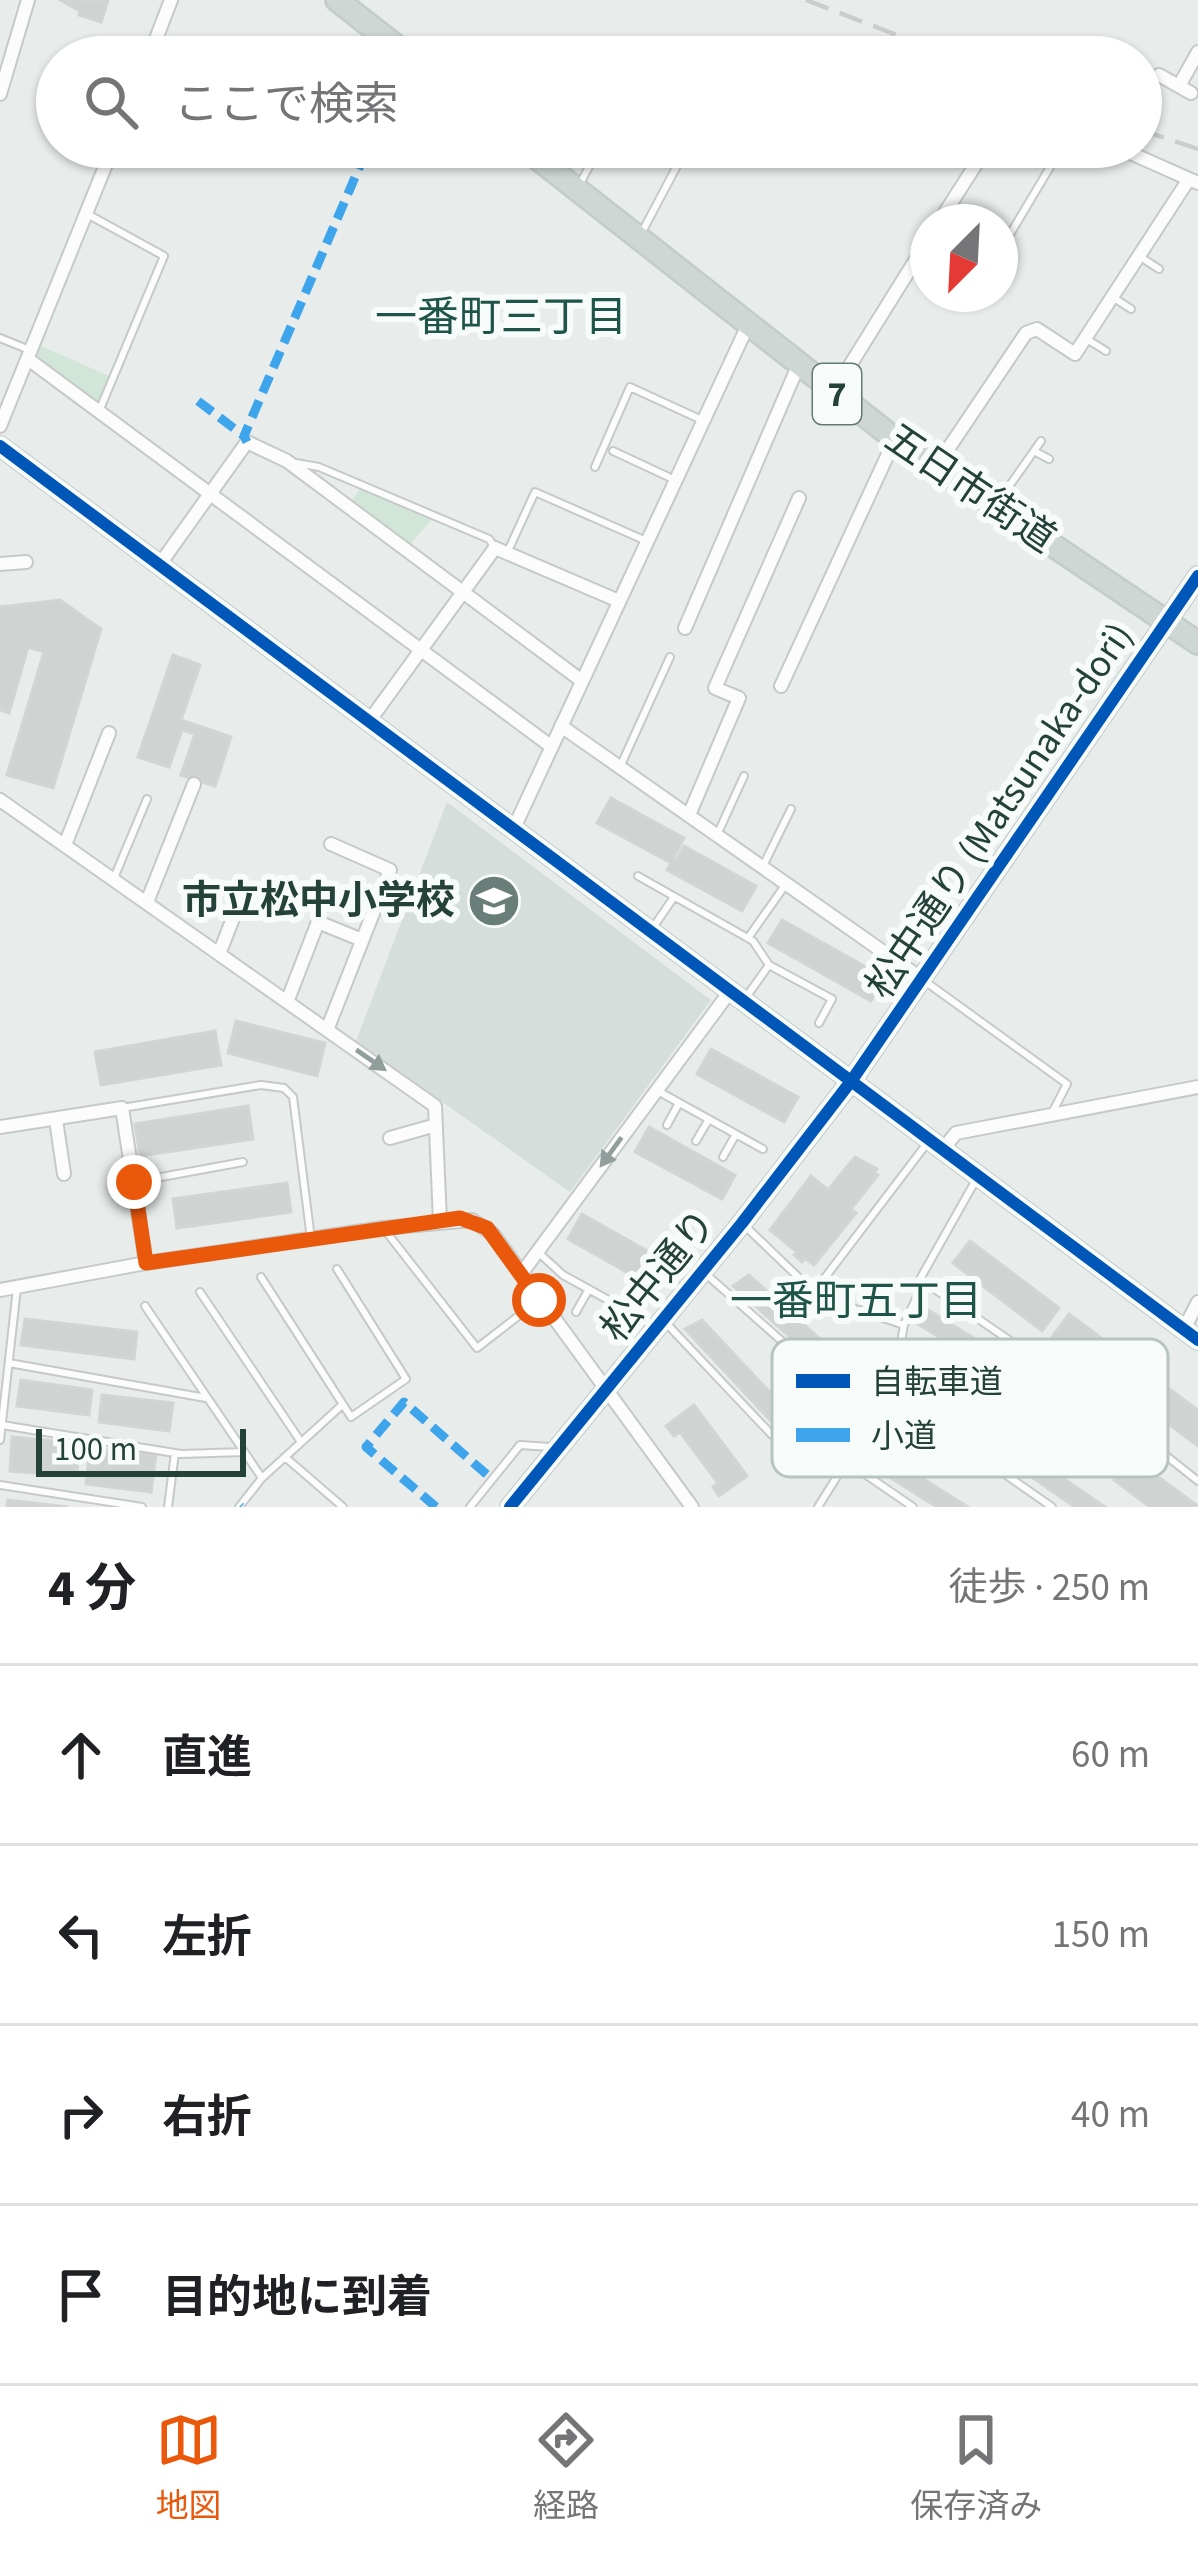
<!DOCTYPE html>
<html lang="ja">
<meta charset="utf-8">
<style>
body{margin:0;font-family:"Source Sans 3","Noto Sans JP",sans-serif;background:#f6f6f6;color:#202124}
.compass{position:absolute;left:910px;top:204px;width:108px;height:108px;border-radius:50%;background:#fff;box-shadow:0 3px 9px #0004;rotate:204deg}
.scale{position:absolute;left:36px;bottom:30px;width:210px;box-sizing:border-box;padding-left:12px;border:6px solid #24423a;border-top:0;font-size:33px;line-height:42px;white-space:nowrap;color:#24423a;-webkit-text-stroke:9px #f7fbf9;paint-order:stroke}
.stop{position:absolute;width:36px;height:36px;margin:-27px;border:9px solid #ea580c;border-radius:50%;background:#fff}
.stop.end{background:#ea580c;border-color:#fff;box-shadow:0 3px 12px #0008}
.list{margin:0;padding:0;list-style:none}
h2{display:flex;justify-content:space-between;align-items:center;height:156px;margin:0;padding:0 48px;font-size:51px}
h2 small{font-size:39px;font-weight:400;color:#757577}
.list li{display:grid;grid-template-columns:78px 1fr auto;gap:36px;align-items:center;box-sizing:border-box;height:180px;padding:0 48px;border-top:3px solid #e0e0e0}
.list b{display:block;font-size:45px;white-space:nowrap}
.list em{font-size:39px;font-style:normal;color:#757577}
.icon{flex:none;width:66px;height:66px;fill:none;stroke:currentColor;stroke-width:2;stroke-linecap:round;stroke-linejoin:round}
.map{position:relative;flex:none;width:1198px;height:1507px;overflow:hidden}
.search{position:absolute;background:#fff;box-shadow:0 3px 9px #0004;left:36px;right:36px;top:36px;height:132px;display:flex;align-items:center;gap:30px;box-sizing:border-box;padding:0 42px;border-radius:66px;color:#757577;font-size:45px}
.sheet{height:876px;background:#fff}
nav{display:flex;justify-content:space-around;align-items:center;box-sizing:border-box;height:168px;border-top:3px solid #e0e0e0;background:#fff;font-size:33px;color:#757577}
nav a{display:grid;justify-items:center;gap:6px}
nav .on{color:#ea580c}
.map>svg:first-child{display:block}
.built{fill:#d6dedb}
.green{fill:#d1e6d8}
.building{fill:#cfd4d2;stroke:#d1d6d4;stroke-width:3}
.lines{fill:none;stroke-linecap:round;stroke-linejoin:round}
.lane-casing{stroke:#c5cac8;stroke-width:10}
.street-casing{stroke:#c5cac8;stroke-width:16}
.secondary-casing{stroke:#c3cbc8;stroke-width:22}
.primary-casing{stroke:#c3ccc9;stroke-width:26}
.lane{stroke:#fcfcfc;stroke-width:6}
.street{stroke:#fcfcfc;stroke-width:12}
.secondary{stroke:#fcfcfc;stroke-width:18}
.primary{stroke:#cfd7d5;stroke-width:21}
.rail{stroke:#c9cdcc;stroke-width:4.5;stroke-dasharray:24 12;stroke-linecap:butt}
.quiet{stroke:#3ea4ec;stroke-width:9;stroke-dasharray:18 9;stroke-linecap:butt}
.cycleway-casing{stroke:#f7fbf9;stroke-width:20}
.cycleway{stroke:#0057b8;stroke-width:12}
.oneway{fill:#909f9b}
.route{stroke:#ea580c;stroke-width:15}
.labels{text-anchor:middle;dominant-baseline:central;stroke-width:12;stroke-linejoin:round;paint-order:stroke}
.shield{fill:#f7fbf9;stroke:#637a73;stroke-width:3}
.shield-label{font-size:36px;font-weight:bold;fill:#24423a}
.street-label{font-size:39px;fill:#24423a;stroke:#f7fbf9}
.poi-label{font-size:39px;font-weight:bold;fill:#24423a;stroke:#f7fbf9;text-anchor:end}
.neighbourhood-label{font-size:42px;fill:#1f5548;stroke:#f7fbf9}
.key{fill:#f7fbf9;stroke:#b8c4c0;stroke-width:3}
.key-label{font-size:33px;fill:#24423a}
</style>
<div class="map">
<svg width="1198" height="1507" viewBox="0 0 1198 1507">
<rect width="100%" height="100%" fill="#e8edeb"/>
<path class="built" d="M447,802L711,1000L570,1192L356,1041Z"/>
<path class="green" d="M39,345L109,376L99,405L35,360Z
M360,489L431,520L409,546L350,503Z"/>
<path class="building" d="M108,0L101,22L79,15L80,11L62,1Z
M60,600L101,629L53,788L7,775L44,652L28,647L9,713L0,710V607Z
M173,655L200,665L181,720L231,737L215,786L181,775L195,734L182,730L169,767L138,757Z
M611,798L684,838L673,858L676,860L684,846L756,886L742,911L667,870L671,863L597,823Z
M782,920L884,977L871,1001L768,943Z
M236,1021L325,1043L317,1076L228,1053Z
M215,1031L221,1065L101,1085L95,1052Z
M711,1049L798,1097L784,1122L697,1074Z
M248,1106L253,1139L140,1156L135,1124Z
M649,1127L735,1175L722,1199L635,1152Z
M855,1157L877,1169L874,1173L878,1175L851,1209L856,1213L814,1265L805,1258L802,1262L794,1255L797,1252L770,1230L811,1176L828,1190Z
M287,1183L291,1212L177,1228L173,1199Z
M582,1214L667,1262L653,1287L568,1239Z
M970,1241L1059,1308L1042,1331L953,1263Z
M749,1275L820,1339L811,1356L733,1286Z
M925,1308L998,1353L989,1367L916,1323Z
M1069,1314L1159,1381L1142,1404L1052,1337Z
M25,1319L137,1332L134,1359L21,1345Z
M702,1320L783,1406L772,1422L685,1329Z
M21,1380L92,1390L89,1415L17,1406Z
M1168,1388L1198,1410V1446L1151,1411Z
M102,1395L173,1403L169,1431L99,1422Z
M694,1405L747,1476L719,1496L713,1487L718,1483L680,1432L674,1436L666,1426Z
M991,1429L1105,1507H1075L981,1442Z
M12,1437L79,1443L77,1476L10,1471Z
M873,1447L968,1507H937L864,1461Z
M90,1448L156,1455L151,1492L86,1484Z
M1131,1457L1198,1506V1507H1150L1114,1480Z
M8,1500L68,1507H7Z"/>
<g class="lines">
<g class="lane-casing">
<path id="lane" d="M579,186L599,147
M89,215L164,256L100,409
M641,234L687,147
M1000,251L1062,147
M1139,256L1159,269
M1114,298L1131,309
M0,338L27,349
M1085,338L1106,351
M613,451L673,479
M1034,451L1049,459
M296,463L319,467L489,539L495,548
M595,467L630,387L704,421
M998,502L1041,441
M508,551L535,492L644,540
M620,767L670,657
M717,835L744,776
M764,864L791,809
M638,876L753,941L769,965L832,999L819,1023
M114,878L147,799
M652,929L674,897
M748,938L786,884
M926,982L1067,1084L1052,1113
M747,996L769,965
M656,1090L763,1149
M122,1108L261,1085L284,1088L293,1097L311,1239
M667,1125L679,1103
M696,1141L709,1119
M723,1157L736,1134
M977,1178L920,1279L1092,1397L1198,1481
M134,1182L243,1162
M744,1225L819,1297L854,1308
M384,1229L477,1348L539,1300
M538,1252L563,1275L630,1312
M707,1275L810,1366L791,1418L840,1473
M261,1277L351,1417L406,1379L337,1269
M200,1292L301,1442
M814,1292L928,1142
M145,1306L262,1478
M859,1310L904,1325
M576,1312L589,1289
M665,1322L772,1435L791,1418
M9,1363L206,1398
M889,1393L1052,1507
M2,1425L181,1454L244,1452
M0,1440L17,1288
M285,1457L343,1507
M846,1461L913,1507
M0,1485L142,1507
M168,1507L175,1453
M239,1507L262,1478L341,1406
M470,1507L520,1445L550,1447
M818,1507L893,1387L904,1325L924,1281"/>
</g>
<g class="street-casing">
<path id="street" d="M149,57L171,0
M1159,75L1191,93
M1179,86L1198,52
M0,94L28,0
M1117,147L1198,183
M939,222L987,147
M28,359L552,747
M834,391L928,240
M0,426L113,147
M936,467L1026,333L1037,329L1075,354L1189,179
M0,564L26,562
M160,564L247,442L287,461L582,681
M685,628L799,364
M781,686L895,439
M370,720L495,548L619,601
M561,726L922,979
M0,800L435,1106L440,1221
M689,815L739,698L715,688L799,498
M514,828L748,325
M65,845L109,733
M147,902L194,784
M219,954L245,888
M287,1002L318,922L362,940
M327,1030L390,870L331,844
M56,1120L64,1174
M0,1127L122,1108L146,1263
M390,1138L436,1125
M944,1148L956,1133L1198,1087
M521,1274L731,990
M0,1290L146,1263L383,1228L472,1220L493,1234L692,1507
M1184,1329L1198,1302"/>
</g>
<g class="secondary-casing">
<path id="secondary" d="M0,446L1198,1340
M510,1507L742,1223L852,1080L1198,576"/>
</g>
<g class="primary-casing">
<path id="primary" d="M337,0L410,57
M523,147L895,439L1198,643"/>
</g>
<use href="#lane" class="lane"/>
<use href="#street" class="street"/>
<use href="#secondary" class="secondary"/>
<use href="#primary" class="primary"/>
<path class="rail" d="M806,0L954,57
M1141,130L1198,149"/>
<path class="quiet" d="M407,57V55
M198,401L244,436
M247,442L244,436L368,147
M240,1506L241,1507
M436,1507L366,1447L404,1402L492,1479"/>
<g class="cycleway-casing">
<path id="cycleway" d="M0,446L1198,1340
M510,1507L742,1223L852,1080L1198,576"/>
</g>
<use href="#cycleway" class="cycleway"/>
</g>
<defs><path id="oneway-solid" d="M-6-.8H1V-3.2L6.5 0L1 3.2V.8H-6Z" transform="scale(3)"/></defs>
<g class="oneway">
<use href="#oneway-solid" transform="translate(371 1060) rotate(35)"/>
<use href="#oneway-solid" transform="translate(611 1152) rotate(126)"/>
</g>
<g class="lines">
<path class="route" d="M134,1182L146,1263L460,1218L487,1228L539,1300"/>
</g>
<defs>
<g id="school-disc" transform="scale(2.7)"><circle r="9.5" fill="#697e78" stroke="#f7fbf9"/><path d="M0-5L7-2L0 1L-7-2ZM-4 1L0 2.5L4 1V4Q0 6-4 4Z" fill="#fff"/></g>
</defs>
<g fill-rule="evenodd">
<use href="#school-disc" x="494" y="901"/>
</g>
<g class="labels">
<rect class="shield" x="813" y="364" width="48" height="60" rx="9"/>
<g class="shield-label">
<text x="837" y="394">7</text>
</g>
<g class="street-label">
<text transform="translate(970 489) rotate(34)">五日市街道</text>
<text transform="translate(1000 811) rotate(-56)">松中通り (Matsunaka-dori)</text>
<text transform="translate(659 1276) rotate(-51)">松中通り</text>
</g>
<g class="poi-label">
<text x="455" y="901">市立松中小学校</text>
</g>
<g class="neighbourhood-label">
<text x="501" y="318">一番町三丁目</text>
<text x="856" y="1302">一番町五丁目</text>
</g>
</g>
<rect x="772" y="1339" width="396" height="138" rx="18" class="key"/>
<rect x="796" y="1374" width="54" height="14" fill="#0057b8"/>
<rect x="796" y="1428" width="54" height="14" fill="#3ea4ec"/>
<g class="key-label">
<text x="871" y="1393">自転車道</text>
<text x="871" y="1447">小道</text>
</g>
</svg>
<svg class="compass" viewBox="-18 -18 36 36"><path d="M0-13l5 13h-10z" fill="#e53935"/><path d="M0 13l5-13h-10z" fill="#757577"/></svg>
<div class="scale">100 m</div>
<div class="stop" style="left:539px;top:1300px"></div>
<div class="stop end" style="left:134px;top:1182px"></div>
<div class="search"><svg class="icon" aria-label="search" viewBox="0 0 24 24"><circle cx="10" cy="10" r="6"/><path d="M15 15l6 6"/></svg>ここで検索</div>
</div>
<section class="sheet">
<h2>4 分<small>徒歩 · 250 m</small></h2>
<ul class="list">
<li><svg class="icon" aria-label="ahead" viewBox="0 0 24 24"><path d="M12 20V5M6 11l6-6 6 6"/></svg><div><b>直進</b></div><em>60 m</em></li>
<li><svg class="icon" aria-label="left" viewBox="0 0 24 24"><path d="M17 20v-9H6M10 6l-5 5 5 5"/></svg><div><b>左折</b></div><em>150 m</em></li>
<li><svg class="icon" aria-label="right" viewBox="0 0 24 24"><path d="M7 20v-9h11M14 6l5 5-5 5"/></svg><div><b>右折</b></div><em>40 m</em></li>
<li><svg class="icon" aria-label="arrive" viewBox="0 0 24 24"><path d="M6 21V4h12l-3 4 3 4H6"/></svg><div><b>目的地に到着</b></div></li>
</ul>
</section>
<nav>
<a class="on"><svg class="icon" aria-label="map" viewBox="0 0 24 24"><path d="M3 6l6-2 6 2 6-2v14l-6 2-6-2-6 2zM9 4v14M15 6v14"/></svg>地図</a>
<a><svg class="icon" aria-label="directions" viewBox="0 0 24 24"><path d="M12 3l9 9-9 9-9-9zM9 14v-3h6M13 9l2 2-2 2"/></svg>経路</a>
<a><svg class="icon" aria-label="saved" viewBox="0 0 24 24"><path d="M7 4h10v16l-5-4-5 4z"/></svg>保存済み</a>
</nav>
